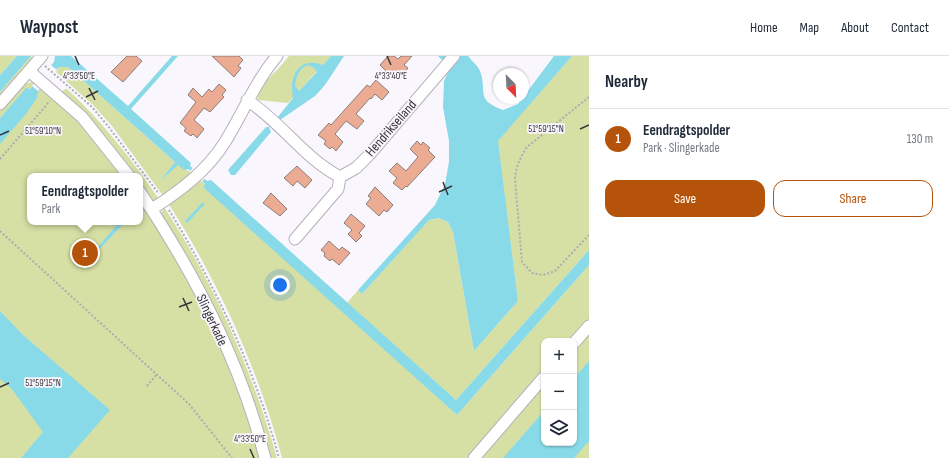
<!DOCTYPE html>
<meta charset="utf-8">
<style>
body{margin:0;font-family:"Sofia Sans Condensed",sans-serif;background:#f6f6f7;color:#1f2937}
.controls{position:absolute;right:12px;bottom:12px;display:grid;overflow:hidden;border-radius:8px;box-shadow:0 1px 3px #0004}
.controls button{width:36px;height:36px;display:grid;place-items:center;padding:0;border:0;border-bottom:1px solid #e0e1e3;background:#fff;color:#1f2937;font:20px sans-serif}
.compass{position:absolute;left:493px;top:12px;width:36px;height:36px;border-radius:50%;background:#fff;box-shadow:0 1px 3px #0004;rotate:156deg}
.you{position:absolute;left:280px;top:229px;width:14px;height:14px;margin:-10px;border:3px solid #fff;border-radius:50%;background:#1a73e8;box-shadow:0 0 0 6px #1a73e833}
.badge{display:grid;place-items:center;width:26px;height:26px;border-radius:50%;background:#b45309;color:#fff;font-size:13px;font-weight:700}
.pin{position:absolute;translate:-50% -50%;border:2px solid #fff;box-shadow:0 1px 4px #0006}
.popup{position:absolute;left:27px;top:117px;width:116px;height:52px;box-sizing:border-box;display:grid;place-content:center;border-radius:8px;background:#fff;filter:drop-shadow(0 1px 3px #0005);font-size:13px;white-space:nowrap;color:#747a83}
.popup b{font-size:15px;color:#1f2937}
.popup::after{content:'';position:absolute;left:50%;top:100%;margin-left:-8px;border:8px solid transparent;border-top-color:#fff}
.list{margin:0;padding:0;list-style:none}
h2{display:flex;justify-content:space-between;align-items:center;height:52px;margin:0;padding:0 16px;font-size:17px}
h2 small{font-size:13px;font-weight:400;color:#747a83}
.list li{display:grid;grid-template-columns:26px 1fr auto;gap:12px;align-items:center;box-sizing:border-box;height:60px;padding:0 16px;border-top:1px solid #e0e1e3}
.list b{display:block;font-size:15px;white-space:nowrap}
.list p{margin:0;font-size:13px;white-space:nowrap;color:#747a83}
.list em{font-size:13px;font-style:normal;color:#747a83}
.actions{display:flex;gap:8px;padding:12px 16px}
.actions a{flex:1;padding:9px 0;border:1px solid #b45309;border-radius:12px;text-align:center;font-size:14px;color:#b45309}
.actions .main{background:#b45309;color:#fff}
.icon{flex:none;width:22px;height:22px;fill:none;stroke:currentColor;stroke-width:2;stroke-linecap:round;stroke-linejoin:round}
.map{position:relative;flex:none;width:589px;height:402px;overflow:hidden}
header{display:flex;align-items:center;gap:24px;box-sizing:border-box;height:56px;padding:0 20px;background:#fff;border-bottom:1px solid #e0e1e3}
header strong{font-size:19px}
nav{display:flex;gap:22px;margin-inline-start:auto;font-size:14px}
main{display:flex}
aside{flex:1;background:#fff}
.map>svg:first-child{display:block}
.green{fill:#d6e0a4}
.water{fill:#88dae9;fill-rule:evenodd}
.pier{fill:#faf6fe}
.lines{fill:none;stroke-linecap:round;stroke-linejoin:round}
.stream{stroke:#88dae9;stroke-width:3}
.building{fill:#ecac94;stroke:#8b7d78}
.minor-casing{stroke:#b6afbc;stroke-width:13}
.path{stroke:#aeabb1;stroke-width:2;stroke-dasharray:2 2;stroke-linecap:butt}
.minor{stroke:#fff;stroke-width:11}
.ticks{fill:none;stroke:#37353a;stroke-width:1.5}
.labels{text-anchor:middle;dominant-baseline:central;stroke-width:3.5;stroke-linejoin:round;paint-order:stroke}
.street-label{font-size:14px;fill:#37353a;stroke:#faf6fe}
.ticks-label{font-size:10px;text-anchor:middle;fill:#37353a;stroke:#faf6fe;stroke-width:3.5;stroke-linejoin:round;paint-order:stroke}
</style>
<header>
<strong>Waypost</strong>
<nav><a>Home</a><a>Map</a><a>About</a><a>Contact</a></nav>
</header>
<main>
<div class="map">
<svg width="589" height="402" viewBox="0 0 589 402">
<rect width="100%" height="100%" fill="#faf6fe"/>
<path class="green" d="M0,0H17L0,19Z
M31,0L35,3L0,43V36Z
M289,0H331L288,47L258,44L257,34L278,13Z
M572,0H589V194L456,344L347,247L358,234L362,238L423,170L429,164L439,162L448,166L453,176L474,295L518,245L497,85Z
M59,11H68L175,106L160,125L178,108L193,118L164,141L112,70L93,49L56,16Z
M32,26L35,28L30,33H26L0,62V54L23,28Z
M41,31L78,64L124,120H30V166H140V143C169,188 196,235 218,284C235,323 248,362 261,402H0V72Z
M65,33H67C103,66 131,103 159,143L155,145C145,142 140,129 140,120H134L61,37Z
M199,123L457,359L589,209V264L570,285H544V315L468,402H282C258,312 218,225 168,147Z
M164,151C214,227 252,314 277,402H269L266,390L161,158Z
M589,277V402H479L544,328V387H574V294Z"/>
<path class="water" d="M17,0H31L0,36V19Z
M55,0H71L128,50L172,0H178L131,53L191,107L190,110L193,112L190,115L188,113L184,114L178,109L160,125L175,106L68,11H59L38,36L37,42L26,58L0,88V62L26,32L30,33L54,6Z
M331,0H344L325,29L315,40L280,64L277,62L293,42C289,21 298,0 323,9ZM307,9L313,11L317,16L299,35L295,30C296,21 299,13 307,9Z
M438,0H468C471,4 478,10 480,15C488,36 474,43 503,54L518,48L554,0H572L498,85L518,245L474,295L453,176L448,166L439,162L429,164L362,238L358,234L435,149L445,128L449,106V85L443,51L444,25L450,12Z
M266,71H269L271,76L235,119H231L228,114Z
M205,123L207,125L211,124L456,344L589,194V209L457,359L204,132L205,128L202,125Z
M119,166H125L95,198L94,196Z
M0,255L23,279L110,354L68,402H21L43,376L11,332L0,323Z
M589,305V385L574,402H503L544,355V387H574V322Z"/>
<path class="pier" d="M51,9L57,14L38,35L32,30Z"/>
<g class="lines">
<path class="stream" d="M187,165L203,148"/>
</g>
<path class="building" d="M127,0H136L142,5L123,26L111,16Z
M212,0H239L243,4L238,10L241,12L234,21Z
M388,0H394L398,3L401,0H412L404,9L408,12L401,21L392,14L389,18L380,9Z
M376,24L389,36L382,44L375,38L371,43L370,42L356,58L364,65L357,73L346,65L335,78L343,86L336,95L332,91L330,93L324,88L326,85L318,79L329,67L331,69L367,29L370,31Z
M219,28L226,34L222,39L224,41L210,56L204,52L194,64L204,73L197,82L193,78L191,80L184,75L186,72L180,67L196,46L188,39L193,32L202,41L209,33L212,36Z
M417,85L421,89L423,86L430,92L428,94L435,101L407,131L406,130L402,134L393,127L397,122L389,115L397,107L406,115L418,101L410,93Z
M297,110L312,124L305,132L297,125L293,130L284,122Z
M375,131L393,149L387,156L384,154L379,160L366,148L371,142L368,140Z
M271,137L287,153L280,160L263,147Z
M351,158L365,170L359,177L362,180L356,186L348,178L352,174L344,167Z
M329,185L339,194L342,191L350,197L339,209L332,203L330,205L324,200L325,197L321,194Z"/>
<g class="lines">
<g class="minor-casing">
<path id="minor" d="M29,15L82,61L129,120
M247,44C281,66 304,102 340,121L356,112L370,98L454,0
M0,48L42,0
M140,136C194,216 241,308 265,402
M152,153C180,135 207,115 225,86C243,57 255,26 277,0
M295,183L338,133L340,121
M574,287L589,270
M474,402L544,321"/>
</g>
<path class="path" d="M45,10L92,51L108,70L159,138
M589,41L527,91C520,102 516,110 515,123L522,206L532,217L543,219L555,215L589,179
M0,103L50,45
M169,154C216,231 255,314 279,402
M0,175L189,348L232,402
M147,330L157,318"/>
<use href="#minor" class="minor"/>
</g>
<path class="ticks" d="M75,0L79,9M387,0L391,9M89,32L95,44M86,41L98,35M580,73L589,69M0,79L9,75M443,126L448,139M439,136L452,130M183,242L189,255M179,251L192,246M0,331L9,327M250,393L254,402"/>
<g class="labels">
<g class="street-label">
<text transform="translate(391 72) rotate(-49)">Hendrikseiland</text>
<text transform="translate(212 264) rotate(65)">Slingerkade</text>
</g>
</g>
<g class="ticks-label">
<text x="79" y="23">4°33'50"E</text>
<text x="391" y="23">4°33'40"E</text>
<text x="546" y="76">51°59'15"N</text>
<text x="43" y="78">51°59'10"N</text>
<text x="43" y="330">51°59'15"N</text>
<text x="250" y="386">4°33'50"E</text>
</g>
</svg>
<div class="controls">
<button>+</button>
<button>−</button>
<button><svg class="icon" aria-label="layers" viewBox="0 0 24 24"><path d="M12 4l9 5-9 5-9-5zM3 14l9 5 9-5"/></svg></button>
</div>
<svg class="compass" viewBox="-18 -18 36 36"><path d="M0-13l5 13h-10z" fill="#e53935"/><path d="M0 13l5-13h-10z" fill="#747a83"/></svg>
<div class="you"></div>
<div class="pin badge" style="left:85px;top:197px">1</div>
<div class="popup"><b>Eendragtspolder</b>Park</div>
</div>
<aside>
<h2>Nearby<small></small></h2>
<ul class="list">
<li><span class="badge">1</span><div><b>Eendragtspolder</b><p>Park · Slingerkade</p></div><em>130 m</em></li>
</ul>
<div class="actions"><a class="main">Save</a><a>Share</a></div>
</aside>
</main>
